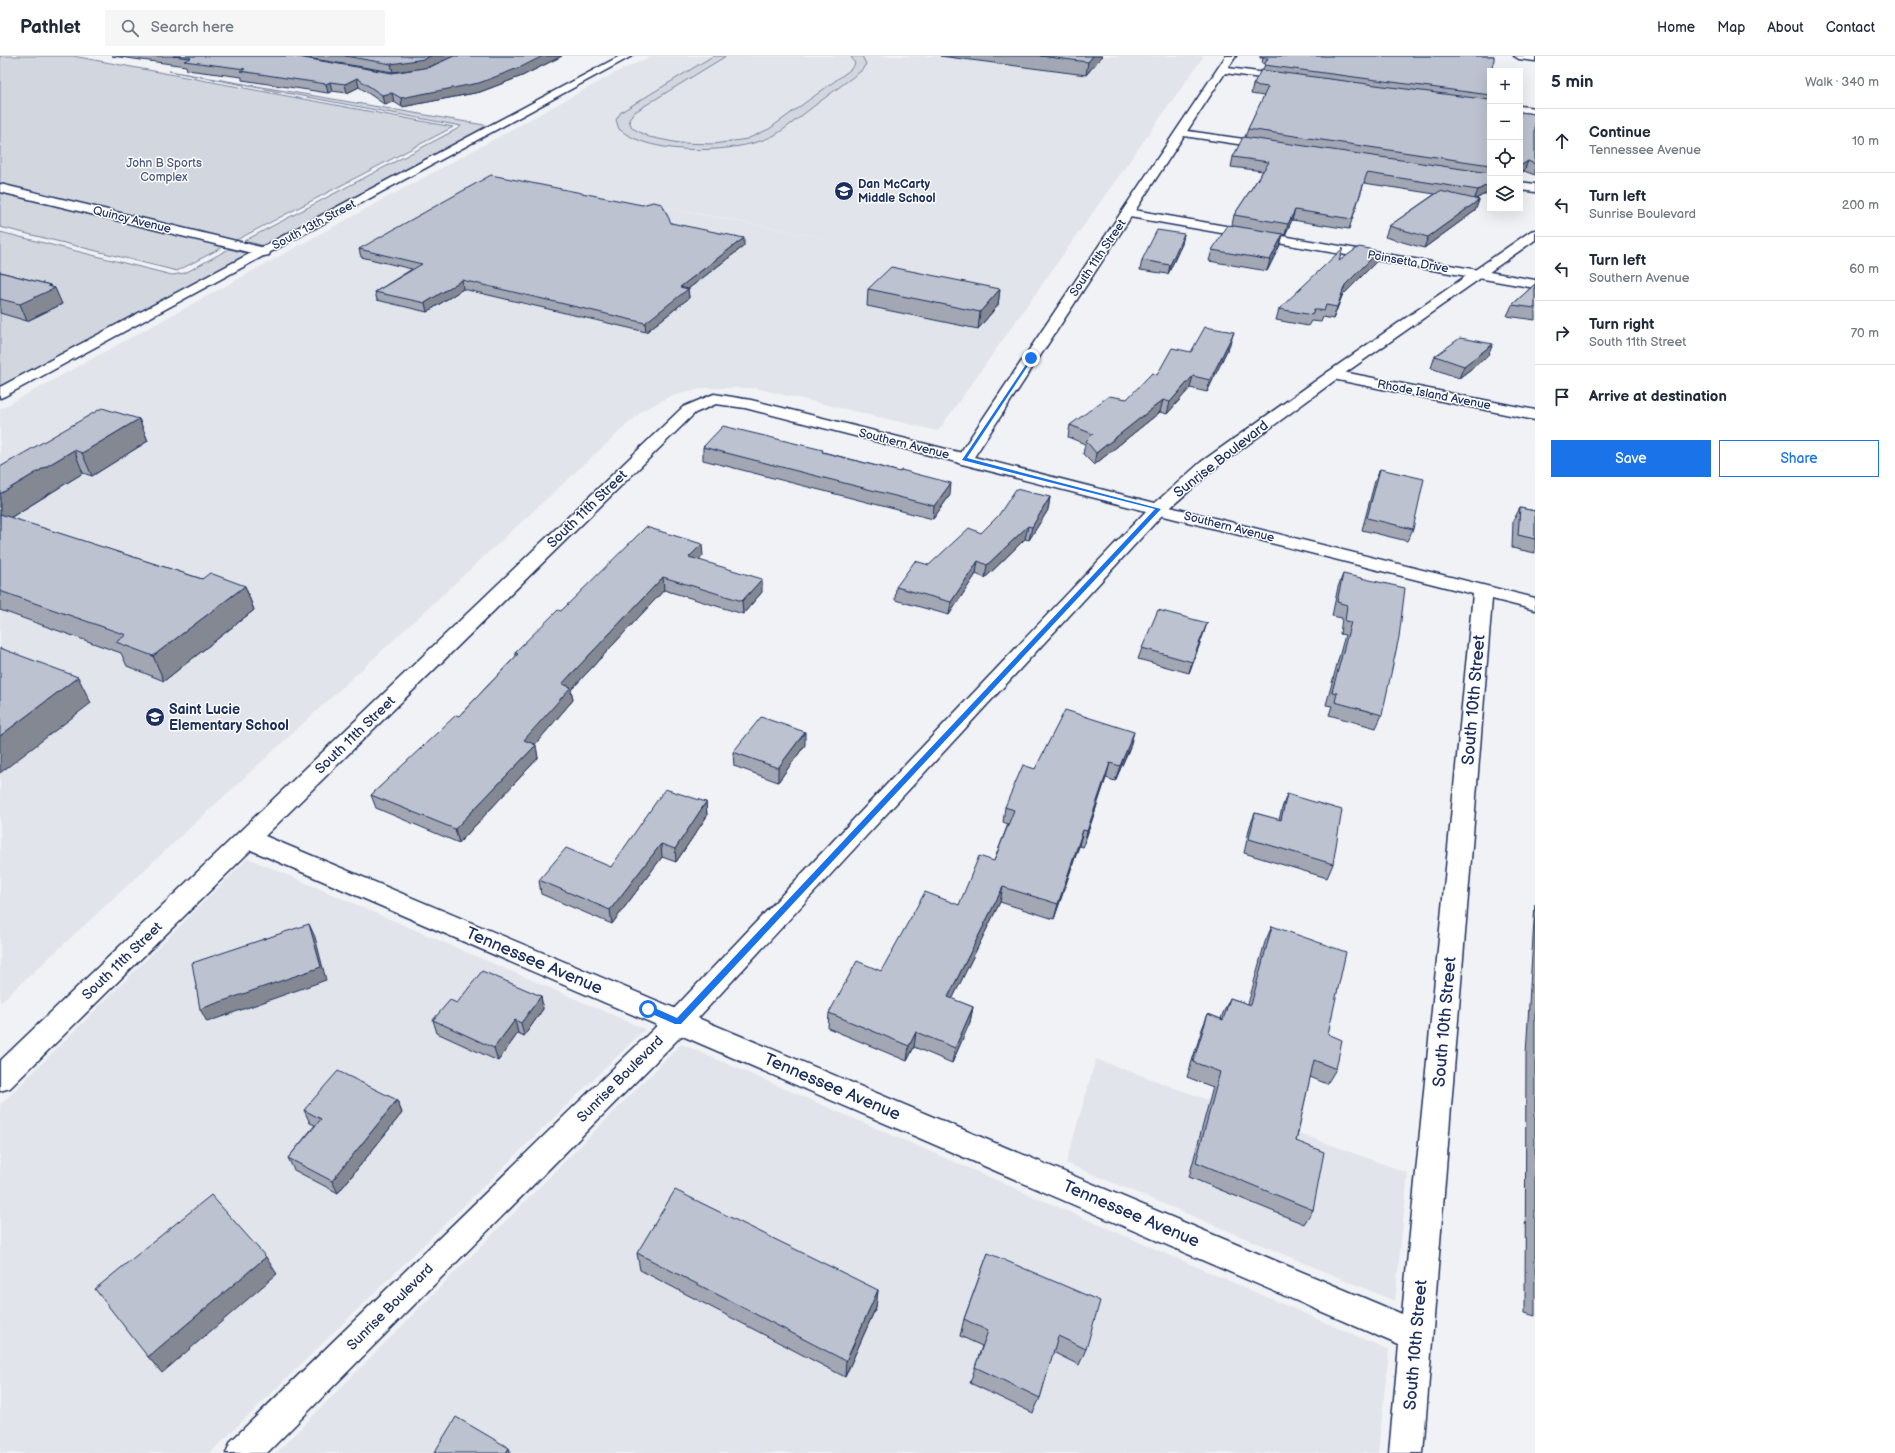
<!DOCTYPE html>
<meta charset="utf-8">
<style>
body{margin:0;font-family:"Balsamiq Sans",sans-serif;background:#f6f6f7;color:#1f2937}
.controls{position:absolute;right:12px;top:12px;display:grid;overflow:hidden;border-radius:0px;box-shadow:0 4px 16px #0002}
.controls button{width:36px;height:36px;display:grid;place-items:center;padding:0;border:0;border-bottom:1px solid #e0e1e3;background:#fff;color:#1f2937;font:20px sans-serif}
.stop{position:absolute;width:12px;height:12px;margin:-9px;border:3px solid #1a73e8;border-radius:50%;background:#fff}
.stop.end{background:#1a73e8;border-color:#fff;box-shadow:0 1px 4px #0008}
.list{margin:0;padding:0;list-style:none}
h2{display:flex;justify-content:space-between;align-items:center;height:52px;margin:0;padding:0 16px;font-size:17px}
h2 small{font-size:13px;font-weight:400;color:#747a83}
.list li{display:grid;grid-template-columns:26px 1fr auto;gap:12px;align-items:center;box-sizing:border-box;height:64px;padding:0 16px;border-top:1px solid #e0e1e3}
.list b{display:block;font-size:15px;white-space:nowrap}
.list p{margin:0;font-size:13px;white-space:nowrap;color:#747a83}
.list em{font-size:13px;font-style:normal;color:#747a83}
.actions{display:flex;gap:8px;padding:12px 16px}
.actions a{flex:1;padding:9px 0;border:1px solid #1a73e8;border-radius:0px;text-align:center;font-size:14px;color:#1a73e8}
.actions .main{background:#1a73e8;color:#fff}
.icon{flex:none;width:22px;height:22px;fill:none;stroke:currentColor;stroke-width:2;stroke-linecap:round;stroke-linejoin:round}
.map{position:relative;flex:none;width:1535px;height:1397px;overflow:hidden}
header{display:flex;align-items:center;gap:24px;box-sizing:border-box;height:56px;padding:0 20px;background:#fff;border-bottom:1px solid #e0e1e3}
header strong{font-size:19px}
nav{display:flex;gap:22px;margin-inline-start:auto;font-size:14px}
.search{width:280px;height:36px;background:#f6f6f7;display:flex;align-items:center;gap:10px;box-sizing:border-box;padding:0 14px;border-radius:0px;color:#747a83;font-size:15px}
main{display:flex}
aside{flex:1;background:#fff}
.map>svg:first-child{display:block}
.built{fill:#e1e4ea;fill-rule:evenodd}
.green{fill:#d2d6df;stroke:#76829e}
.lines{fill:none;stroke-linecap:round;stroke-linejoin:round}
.street-casing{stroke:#1b2f5e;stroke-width:3}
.secondary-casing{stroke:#1b2f5e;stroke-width:3}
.street{fill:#fff;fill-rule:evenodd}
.secondary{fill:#fff;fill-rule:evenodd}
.wall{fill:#a2a7b3;stroke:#1b2f5e;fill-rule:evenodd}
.shaded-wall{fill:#848892;stroke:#1b2f5e}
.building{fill:#bcc2d0;stroke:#1b2f5e}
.route{fill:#1a73e8}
.labels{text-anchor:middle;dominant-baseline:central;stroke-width:3;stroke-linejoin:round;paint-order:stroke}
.far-park-label{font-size:12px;fill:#49597e;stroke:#fff}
.far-poi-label{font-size:12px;font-weight:bold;fill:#1b2f5e;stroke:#fff;text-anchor:start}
.far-street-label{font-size:12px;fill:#1b2f5e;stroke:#fff}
.street-label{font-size:14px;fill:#1b2f5e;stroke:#fff}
.poi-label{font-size:14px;font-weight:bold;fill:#1b2f5e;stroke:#fff;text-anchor:start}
.near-street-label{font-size:17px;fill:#1b2f5e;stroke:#fff}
</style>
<header>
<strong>Pathlet</strong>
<div class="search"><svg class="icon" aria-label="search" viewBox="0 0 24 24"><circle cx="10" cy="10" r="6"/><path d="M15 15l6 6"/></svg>Search here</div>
<nav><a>Home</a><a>Map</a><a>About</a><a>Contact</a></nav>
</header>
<main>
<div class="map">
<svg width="1535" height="1397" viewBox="0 0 1535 1397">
<rect width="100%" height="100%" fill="#f1f2f5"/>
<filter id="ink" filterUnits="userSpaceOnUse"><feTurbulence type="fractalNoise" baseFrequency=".025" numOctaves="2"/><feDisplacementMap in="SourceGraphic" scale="8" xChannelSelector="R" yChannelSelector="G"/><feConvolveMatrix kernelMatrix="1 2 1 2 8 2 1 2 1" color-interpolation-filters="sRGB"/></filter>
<g filter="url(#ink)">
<path class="built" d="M652,0H1204L938,375L755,332H706L671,340L643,354L0,947V353L615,17ZM614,142L717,161L840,185Z
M248,802L645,973L210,1397H0V1049Z
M681,988L1389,1294L1378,1397H276Z
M1096,1003L1408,1117L1395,1245L1066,1107Z"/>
<path class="green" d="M0,0H73L453,71L177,215L0,171Z
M713,0H726L633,57L629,64L632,72L649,81L679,87L714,88L747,83L769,73L850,14L855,8L851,0H862L866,8L861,15C842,29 823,43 805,57C795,65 785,73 775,79C739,98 651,101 619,73L616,64L621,56Z
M169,15L490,70L265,190L244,185L459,72L461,70Z
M0,176L172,219L185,217L229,193L250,198L0,330Z"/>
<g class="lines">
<g class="street-casing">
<path id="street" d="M1514,0H1535V5L1519,3Z
M1181,74L1271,87L1276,90L1271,93L1177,79L1176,77Z
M1520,126L1535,128V136L1520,134Z
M0,128L269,193L270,196L269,199L264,200L0,136Z
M1128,153L1535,224V232L1124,160L1122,157Z
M1333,314L1535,354V364L1328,322L1325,319L1328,316Z
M714,338L751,344L970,399L972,403L970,407L964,408L745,352L716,348L695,357L265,780L1402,1258L1473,538L1152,457L1149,453L1152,449L1158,448L1535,542V554L1492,543L1423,1397H1389L1399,1289L251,794L10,1032L0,1035V1005L683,351Z"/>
</g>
<g class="secondary-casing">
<path id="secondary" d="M620,0H632L5,340L0,342V331Z
M1226,0H1236L1228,12L1289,20L1294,23L1289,26L1225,17L974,401L1155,447L1201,406L1328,316L1531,175L1535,174V184L1338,322L1213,414L1164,457L687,974L267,1397H226L231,1385L669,958L1146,455L958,407L956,403Z
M1520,50L1535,52V58L1520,56Z"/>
</g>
<use href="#street" class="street"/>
<use href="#secondary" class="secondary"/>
</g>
<path class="wall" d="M112,0H292L392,17L393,16L295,0H562L522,20L480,36L402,51L394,46L384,48L359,31L347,37L332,35L328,37L242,24V21L187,14L186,10ZM444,4L430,11H427Z
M940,0H1102L1086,19Z
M1260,0H1494L1488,24H1490V50L1489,52H1490V135L1476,143L1479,144L1475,155L1424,192L1385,181L1389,170L1435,138L1364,127L1349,173L1292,164L1285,179H1283L1280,189L1267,215L1209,205L1212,194L1232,169L1234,159L1263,115L1231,111L1233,101L1245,81L1248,73L1264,40L1251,38L1253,29L1263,14L1265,8L1262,7L1263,2H1260Z
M1520,56L1535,58V119L1524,115L1520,117Z
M671,167L744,190L688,233L689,242L646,276L463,233L427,256L377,244L375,236L412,213L361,201L359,193Z
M1184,178L1182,188L1168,218L1140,214L1142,204Z
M1379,195L1376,206L1342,240L1333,263L1323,261L1321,266L1311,265L1308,270L1276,264L1279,253L1339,205Z
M0,216L50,229L62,248L27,265L0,257Z
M1535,228V264L1507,260L1512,249Z
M868,233H1000L998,249L978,273L867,250Z
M1230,288L1207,336L1190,332L1167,358L1160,356L1094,409L1083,398L1085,388L1068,381L1070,369L1127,343L1157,319L1191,296Z
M1435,300H1488L1459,322L1431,312Z
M139,363L148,385L92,420L83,417L10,462L202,523L245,530L254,554L164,625L127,610L121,597L0,554V411Z
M703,391L823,396L900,416L950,439L933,463L703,404Z
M1380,413L1413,473L1407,485L1362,474L1375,425Z
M1050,441L1048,454L1029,484L1025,483L985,522L976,518L949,559L895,544L896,531L981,477Z
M1520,452L1535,455V497L1512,492L1513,465Z
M703,500L699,504L762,536L743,558L664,534L571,634L573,644L535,688L538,702L459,787L376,752L371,739L459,660L516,600L515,596L561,555Z
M1343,518L1382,659L1376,672L1329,659L1332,650L1326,649L1345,579L1340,578L1342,562L1332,560L1338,531Z
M1207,567L1203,579L1189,617L1138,603L1142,592Z
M805,689L778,726L734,710L733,696Z
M1130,691L1115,725L1106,722L1083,791L1079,790L1054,863L1000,846L952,943L973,951L970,966L952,1007L914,991L907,1005L828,972L829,957L881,915L959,849L994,805L1008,768L1003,766L1005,751L1035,713Z
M1287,738L1333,808L1327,822L1244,797L1250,770L1255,757L1279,764L1282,752Z
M706,746L707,760L676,806L662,801L612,868L541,838L539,824L611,811Z
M1535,848V1260L1525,1257L1526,998Z
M1272,870L1328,978L1336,1013L1327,1028L1310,1021L1296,1085L1313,1154L1304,1168L1189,1121L1213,1031L1187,1021L1202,973L1208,958L1221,963L1223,957L1230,942L1248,948L1265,886Z
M541,940L543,953L524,980L518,977L498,1005L437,977L433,964L457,947Z
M397,1044L402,1057L338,1137L294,1114L288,1102L315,1069L310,1067L304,1054Z
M637,1197L878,1234L876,1251L845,1321L640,1214Z
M988,1197L1086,1293L1079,1309L1053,1296L1040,1342L1033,1357L970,1327L982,1290L960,1280L964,1263Z"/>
<path class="shaded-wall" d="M431,0H455L426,12L393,16L391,8Z
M543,0H562L522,20L480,36L402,51L401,42Z
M1093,0H1102L1086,19L1088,6Z
M357,22L359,31L347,37L345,28Z
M330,26L332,35L328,37L326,28Z
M392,37L394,46L384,48L382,39Z
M1528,105L1524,115L1520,117V110Z
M1490,127V135L1474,144L1478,134Z
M1479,144L1475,155L1424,192L1428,181Z
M1295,154L1292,164L1285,179L1288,168Z
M1184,178L1182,188L1168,218L1170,209Z
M1283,178L1280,189L1267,215L1270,204Z
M744,182V190L688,233L689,242L646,276L645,267L680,231Z
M1379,195L1376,206L1342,240L1333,263L1345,229Z
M462,224L463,233L427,256L425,247Z
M50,229L52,233L55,232L62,248L27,265L20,248Z
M1000,233L998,249L978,273L980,256Z
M1234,276L1230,288L1207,336L1210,324Z
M1493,288L1488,300L1459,322L1464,310Z
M1193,320L1190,332L1167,358L1170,346Z
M1163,344L1160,356L1094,409L1096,397Z
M139,363L148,385L92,420L82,397Z
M74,394L83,417L0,468V438Z
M951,427L950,439L933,463L934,450Z
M1050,441L1048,454L1029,484L1032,471Z
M1028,470L1025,483L985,522L987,509Z
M702,488L703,500L690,514L689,501Z
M978,505L976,518L949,559L951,546Z
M663,521L664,534L571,634L573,644L527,698L524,684L562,628Z
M762,523V536L743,558L742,545Z
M245,530L254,554L164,625L153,600Z
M1207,567L1203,579L1189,617L1192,606Z
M78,621L91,647L0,717V680Z
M805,676V689L778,726V712Z
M1134,676L1130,691L1115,725L1120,710Z
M536,689L538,702L459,787L455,773Z
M1110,707L1106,722L1083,791L1087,775Z
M706,746L707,760L676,806L675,793Z
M1083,774L1079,790L1054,863L1058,848Z
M661,788L662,801L612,868L610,854Z
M1003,831L1000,846L946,956L948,941Z
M309,868L315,881L326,924L207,966L200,953Z
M541,940L543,953L524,980L521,967Z
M973,951L970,966L952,1007L955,992Z
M515,964L518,977L498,1005L494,992Z
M916,976L914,991L907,1005L909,990Z
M397,1044L402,1057L338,1137L332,1125Z
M266,1201L277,1218L162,1317L148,1301Z
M878,1234L876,1251L845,1321L846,1305Z
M509,1392L511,1397H506Z"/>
<path class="building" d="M173,0H292L392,17L430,11L454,0H543L521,11L479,27L401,42L392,37L382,39L357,22L345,28L330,26L326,28L240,15L245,13L184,5L191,2Z
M345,0H431L424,3L391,8Z
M1040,0H1093L1088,6Z
M1264,0H1494V4L1488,24H1490V39L1264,9L1268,2H1263Z
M1261,14L1490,44L1489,52H1490V109L1248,73L1268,31L1253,29Z
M1520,56L1535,58V108L1528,105L1520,110Z
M1243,81L1490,117V127L1478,134L1367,117L1352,163L1295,154L1288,168L1234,159L1269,106L1233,101Z
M491,119L642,149L653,146L662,148L671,167L744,182L680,231L688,233L645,267L462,224L425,247L375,236L422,208L359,193Z
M1440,135L1479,144L1428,181L1389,170Z
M1228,169L1283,178L1270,204L1212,194Z
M1157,174L1184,178L1170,209L1142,204Z
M1359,191L1379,195L1345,229L1337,251L1326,249L1324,255L1314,253L1312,259L1279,253L1343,192L1339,205Z
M891,211L1000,233L980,256L868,233Z
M0,216L50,229L48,230L55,232L20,248L0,243Z
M1535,228V252L1512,249Z
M1205,271L1234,276L1210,324L1193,320L1170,346L1163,344L1096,397L1086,385L1093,378L1070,369L1109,340L1127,343L1152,317L1157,319L1172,292L1191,296Z
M1460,282L1493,288L1464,310L1435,300Z
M102,352L139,363L82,397L74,394L0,438V411Z
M723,370L823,394L822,396L900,416L901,414L951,427L934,450L703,391Z
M1380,413L1424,423L1413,473L1367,462Z
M1016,433L1050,441L1032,471L1028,470L987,509L978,505L951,546L896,531L915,505L929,509L969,472L981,477L998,460Z
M1520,452L1535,455V483L1518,479Z
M0,458L202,523L210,517L245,530L153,600L116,586L126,579L0,535Z
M646,471L702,488L689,501L762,523L742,545L663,521L562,628L571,631L524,684L536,689L455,773L371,739L456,659L459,660L518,598L515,596L558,554L561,555Z
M1343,518L1405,532L1399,581L1382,659L1335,646L1337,637L1332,636L1351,566L1345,565L1347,549L1337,546Z
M1158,554L1207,567L1192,606L1142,592Z
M0,592L78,621L0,680Z
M1065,654L1134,676L1120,710L1110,707L1087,775L1083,774L1058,848L1003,831L948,941L973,951L955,992L916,976L909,990L829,957L857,905L881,915L925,836L959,849L979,800L994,805L1014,754L1005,751L1023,709L1035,713Z
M761,661L805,676L778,712L733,696Z
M665,733L706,746L675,793L661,788L610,854L539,824L566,792L611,811Z
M1287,738L1342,754L1333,808L1249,783L1255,757L1281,764Z
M309,868L321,911L200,953L192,907Z
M1272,870L1346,896L1328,978L1342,984L1336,1013L1314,1004L1296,1085L1324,1096L1313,1154L1196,1106L1220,1016L1193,1006L1208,958L1223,964L1230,942L1251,949Z
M482,915L541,940L521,967L515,964L494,992L433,964L450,944L457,947Z
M338,1015L397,1044L332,1125L288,1102L321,1063L304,1054Z
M675,1134L878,1234L846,1305L637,1197Z
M211,1139L266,1201L148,1301L95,1233Z
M988,1197L1100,1245L1086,1293L1058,1280L1040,1342L975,1311L988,1275L964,1263Z
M456,1361L509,1392L506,1397H434Z"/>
</g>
<path class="route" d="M1031,301L1033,302L967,402L1161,453L681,968H675L645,955V950L648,949L677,962L1155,453L962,404Z"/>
<defs>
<g id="school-disc" transform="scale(1)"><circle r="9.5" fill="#1b2f5e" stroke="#fff"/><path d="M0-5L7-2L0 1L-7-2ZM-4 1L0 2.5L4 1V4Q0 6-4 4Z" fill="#fff"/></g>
</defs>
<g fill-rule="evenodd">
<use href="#school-disc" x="844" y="135"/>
<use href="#school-disc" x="155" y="661"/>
</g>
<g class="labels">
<g class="far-park-label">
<text x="164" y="107">John B Sports<tspan x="164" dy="14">Complex</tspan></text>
</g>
<g class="far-poi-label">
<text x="858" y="128">Dan McCarty<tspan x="858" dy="14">Middle School</tspan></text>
</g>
<g class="far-street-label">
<text transform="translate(132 164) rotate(14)">Quincy Avenue</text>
<text transform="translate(314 169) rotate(-28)">South 13th Street</text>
<text transform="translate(1098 202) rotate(-56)">South 11th Street</text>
<text transform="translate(1408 206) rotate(10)">Poinsetta Drive</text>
<text transform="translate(1434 339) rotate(11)">Rhode Island Avenue</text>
<text transform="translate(904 388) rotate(14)">Southern Avenue</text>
<text transform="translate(1229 471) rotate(14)">Southern Avenue</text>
</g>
<g class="street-label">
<text transform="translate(1221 403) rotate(-38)">Sunrise Boulevard</text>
<text transform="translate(587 453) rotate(-44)">South 11th Street</text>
<text transform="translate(355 679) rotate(-44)">South 11th Street</text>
<text transform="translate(122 905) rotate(-44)">South 11th Street</text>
<text transform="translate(620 1023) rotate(-45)">Sunrise Boulevard</text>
<text transform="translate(390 1251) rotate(-45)">Sunrise Boulevard</text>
</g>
<g class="poi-label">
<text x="169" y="653">Saint Lucie<tspan x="169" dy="16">Elementary School</tspan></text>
</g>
<g class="near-street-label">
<text transform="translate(1474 644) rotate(-85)">South 10th Street</text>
<text transform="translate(534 905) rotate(23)">Tennessee Avenue</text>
<text transform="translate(1445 966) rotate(-85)">South 10th Street</text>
<text transform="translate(832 1031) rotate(23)">Tennessee Avenue</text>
<text transform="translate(1131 1158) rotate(23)">Tennessee Avenue</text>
<text transform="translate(1416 1289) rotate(-85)">South 10th Street</text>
</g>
</g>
</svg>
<div class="controls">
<button>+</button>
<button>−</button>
<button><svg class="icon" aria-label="locate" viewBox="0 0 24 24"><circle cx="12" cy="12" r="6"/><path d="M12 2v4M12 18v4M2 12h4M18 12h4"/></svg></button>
<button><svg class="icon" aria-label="layers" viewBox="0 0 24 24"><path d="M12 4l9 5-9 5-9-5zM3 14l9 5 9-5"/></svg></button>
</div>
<div class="stop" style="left:648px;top:953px"></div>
<div class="stop end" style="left:1031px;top:302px"></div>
</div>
<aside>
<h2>5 min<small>Walk · 340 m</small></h2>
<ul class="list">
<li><svg class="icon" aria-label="ahead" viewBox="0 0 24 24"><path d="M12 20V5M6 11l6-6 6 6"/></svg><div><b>Continue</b><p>Tennessee Avenue</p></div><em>10 m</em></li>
<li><svg class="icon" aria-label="left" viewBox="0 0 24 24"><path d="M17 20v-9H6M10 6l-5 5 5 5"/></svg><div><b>Turn left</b><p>Sunrise Boulevard</p></div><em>200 m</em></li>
<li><svg class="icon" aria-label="left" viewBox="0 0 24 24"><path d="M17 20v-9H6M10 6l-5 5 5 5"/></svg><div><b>Turn left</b><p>Southern Avenue</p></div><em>60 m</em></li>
<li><svg class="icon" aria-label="right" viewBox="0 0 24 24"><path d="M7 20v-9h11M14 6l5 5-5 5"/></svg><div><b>Turn right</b><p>South 11th Street</p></div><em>70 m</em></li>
<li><svg class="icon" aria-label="arrive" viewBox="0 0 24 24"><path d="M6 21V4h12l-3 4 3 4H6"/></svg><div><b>Arrive at destination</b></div></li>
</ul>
<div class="actions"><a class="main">Save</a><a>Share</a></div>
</aside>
</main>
